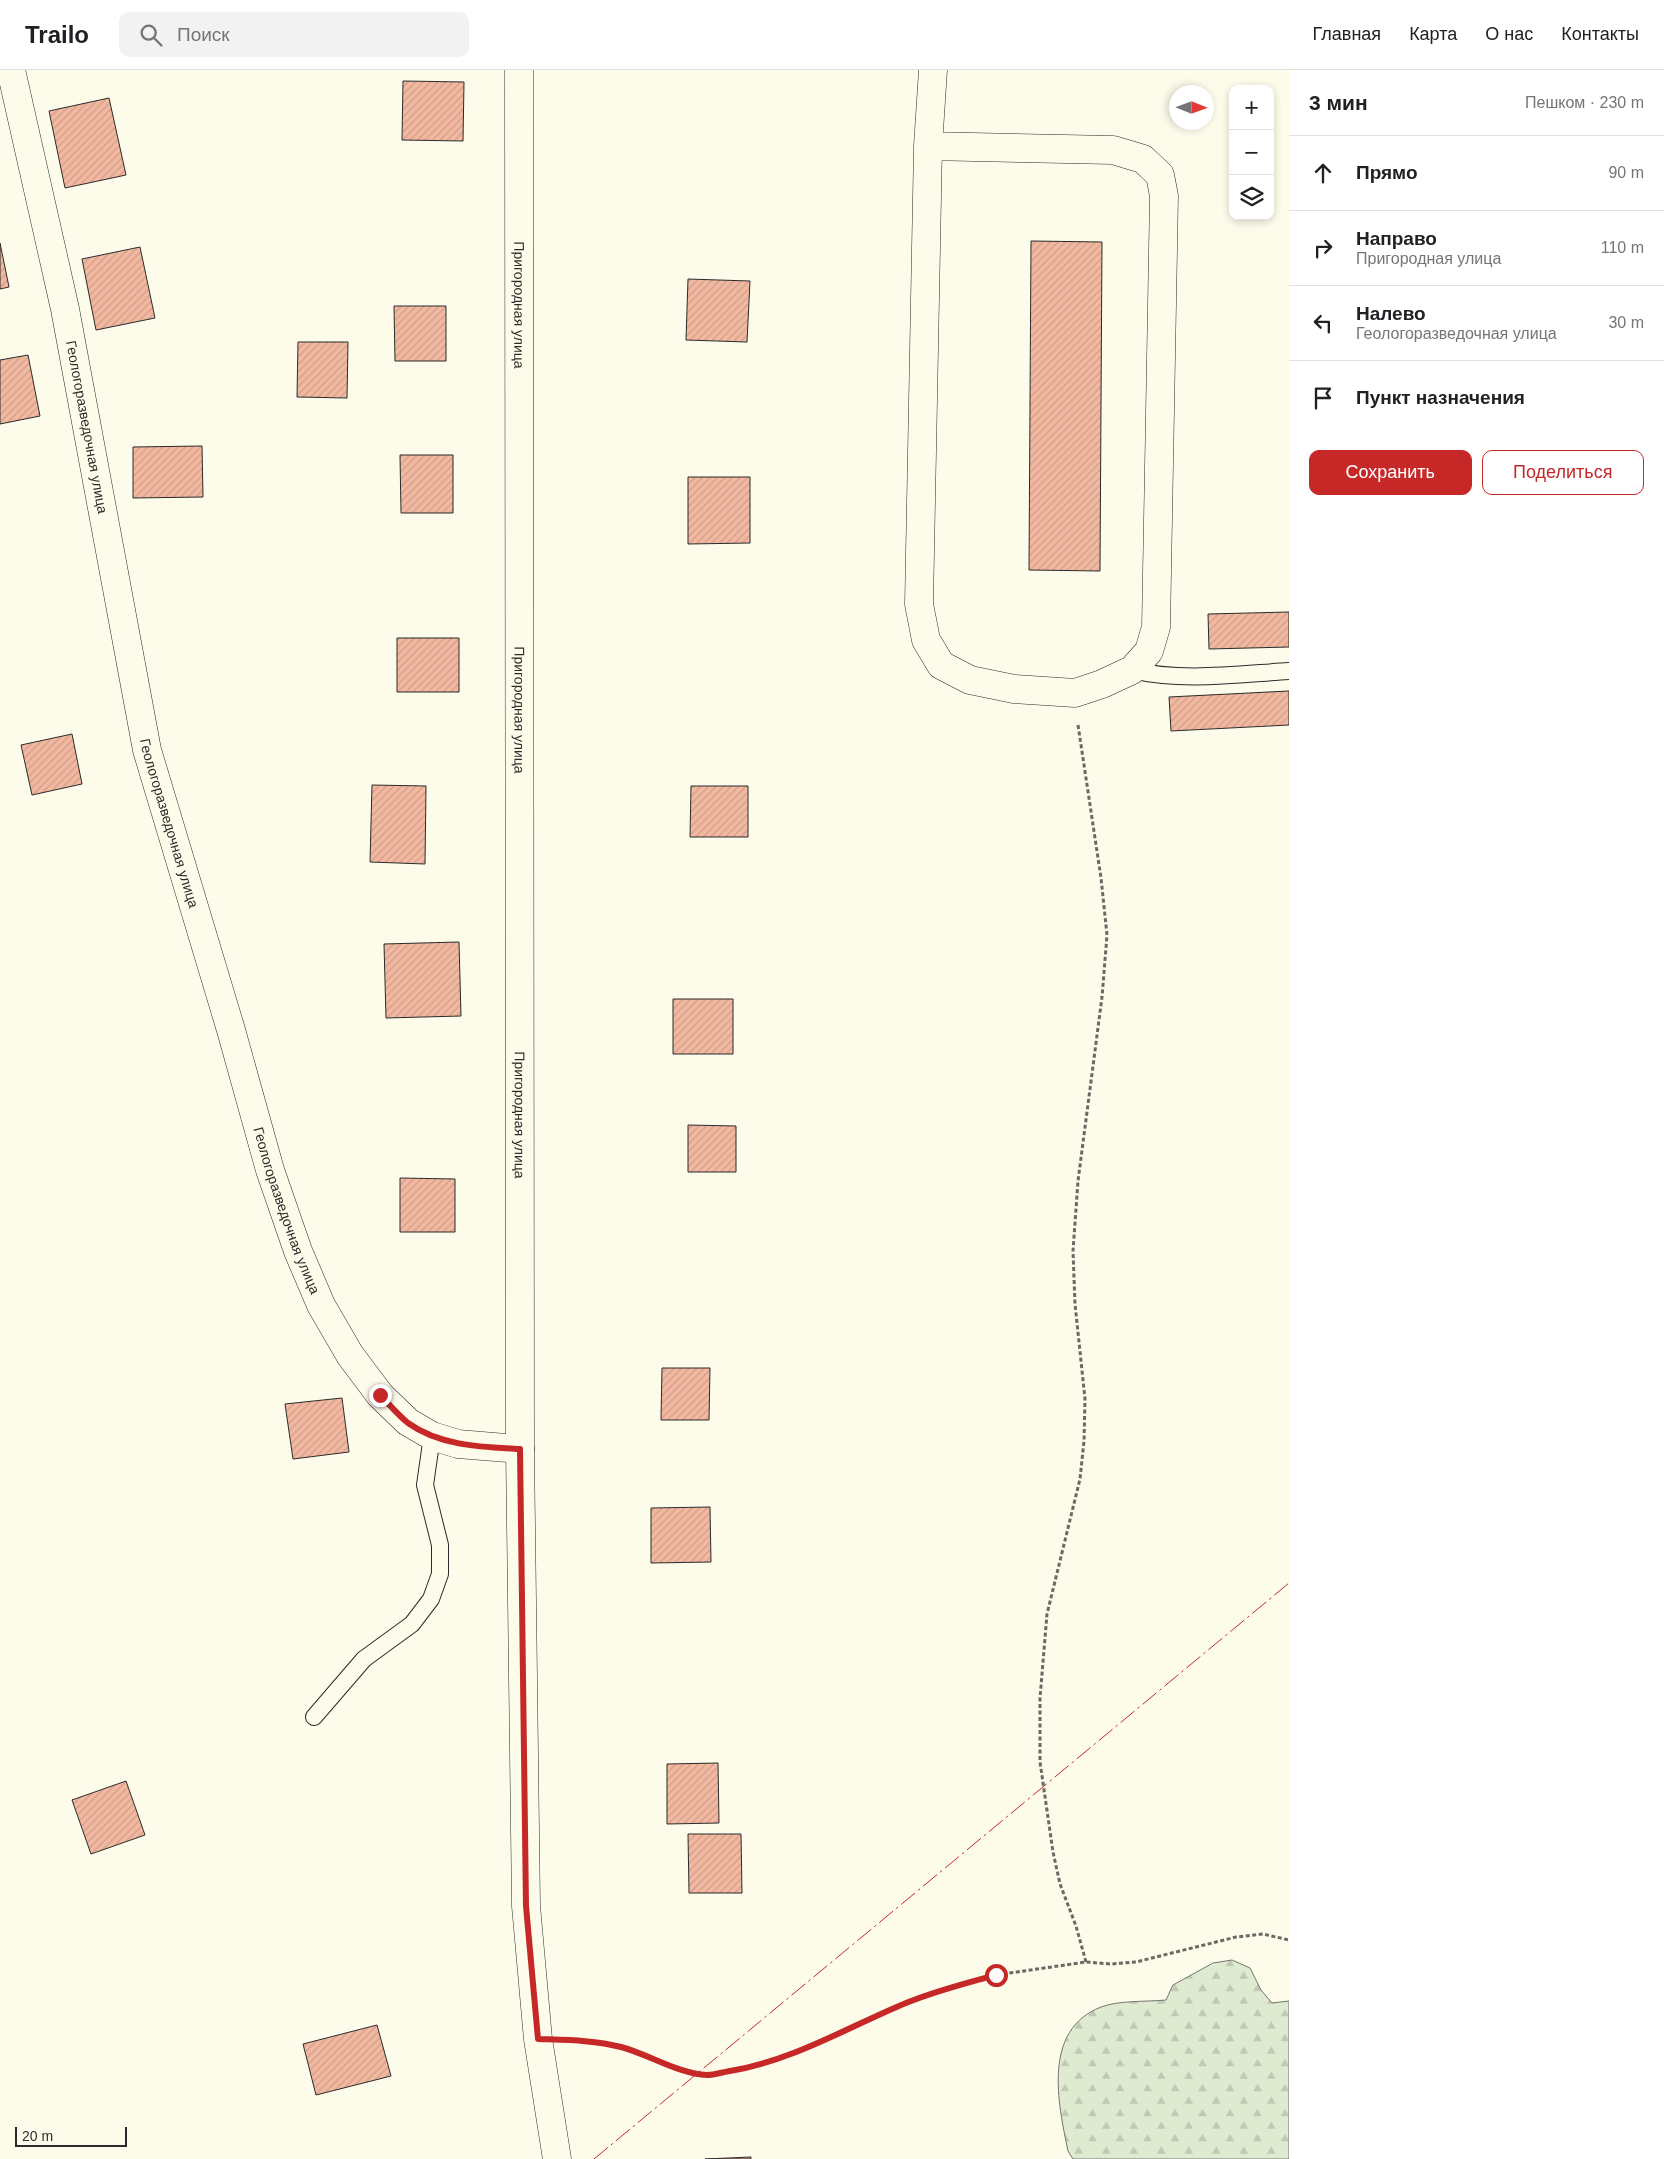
<!DOCTYPE html>
<html lang="ru">
<meta charset="utf-8">
<style>
body{margin:0;font-family:Arial,sans-serif;background:#f2f2f2;color:#202124}
.controls{position:absolute;right:15px;top:15px;display:grid;overflow:hidden;border-radius:10px;box-shadow:0 2px 8px #0003}
.controls button{width:45px;height:45px;display:grid;place-items:center;padding:0;border:0;border-bottom:1px solid #e0e0e0;background:#fff;color:#202124;font:25px sans-serif}
.compass{position:absolute;left:1169px;top:15px;width:45px;height:45px;border-radius:50%;background:#fff;box-shadow:0 2px 8px #0003;rotate:91deg}
.scale{position:absolute;left:15px;bottom:12px;width:112px;box-sizing:border-box;padding-left:5px;border:2px solid #2b2b2b;border-top:0;font-size:14px;line-height:18px;white-space:nowrap;color:#2b2b2b;-webkit-text-stroke:4px #fdfbea;paint-order:stroke}
.stop{position:absolute;width:15px;height:15px;margin:-11px;border:4px solid #c62828;border-radius:50%;background:#fff}
.stop.end{background:#c62828;border-color:#fff;box-shadow:0 1px 5px #0008}
.list{margin:0;padding:0;list-style:none}
h2{display:flex;justify-content:space-between;align-items:center;height:65px;margin:0;padding:0 20px;font-size:21px}
h2 small{font-size:16px;font-weight:400;color:#757577}
.list li{display:grid;grid-template-columns:32px 1fr auto;gap:15px;align-items:center;box-sizing:border-box;height:75px;padding:0 20px;border-top:1px solid #e0e0e0}
.list b{display:block;font-size:19px;white-space:nowrap}
.list p{margin:0;font-size:16px;white-space:nowrap;color:#757577}
.list em{font-size:16px;font-style:normal;color:#757577}
.actions{display:flex;gap:10px;padding:15px 20px}
.actions a{flex:1;padding:11px 0;border:1px solid #c62828;border-radius:10px;text-align:center;font-size:18px;color:#c62828}
.actions .main{background:#c62828;color:#fff}
.icon{flex:none;width:28px;height:28px;fill:none;stroke:currentColor;stroke-width:2;stroke-linecap:round;stroke-linejoin:round}
.map{position:relative;flex:none;width:1289px;height:2089px;overflow:hidden}
header{display:flex;align-items:center;gap:30px;box-sizing:border-box;height:70px;padding:0 25px;background:#fff;border-bottom:1px solid #e0e0e0}
header strong{font-size:24px}
nav{display:flex;gap:28px;margin-inline-start:auto;font-size:18px}
.search{width:350px;height:45px;background:#f2f2f2;display:flex;align-items:center;gap:12px;box-sizing:border-box;padding:0 18px;border-radius:10px;color:#757577;font-size:19px}
main{display:flex}
aside{flex:1;background:#fff}
.map>svg:first-child{display:block}
.forest{fill:url(#forest-firs);stroke:#74746e}
.building{fill:url(#building-hatch);stroke:#2b2b2b}
.lines{fill:none;stroke-linecap:round;stroke-linejoin:round}
.lane-casing{stroke:#2b2b2b;stroke-width:18}
.street-casing{stroke:#2b2b2b;stroke-width:29}
.secondary-casing{stroke:#2b2b2b;stroke-width:29}
.path{stroke:#6a6964;stroke-width:3;stroke-dasharray:4 2.5;stroke-linecap:butt}
.lane{stroke:#fdfbea;stroke-width:16}
.street{stroke:#fdfbea;stroke-width:28}
.secondary{stroke:#fdfbea;stroke-width:28}
.power{stroke:#c62828;stroke-width:1;stroke-dasharray:18 4 2.5 4;stroke-linecap:butt}
.route{stroke:#c62828;stroke-width:6}
.labels{text-anchor:middle;dominant-baseline:central;stroke-width:4;stroke-linejoin:round;paint-order:stroke}
.street-label{font-size:14px;fill:#2b2b2b;stroke:#fdfbea}
</style>
<header>
<strong>Trailo</strong>
<div class="search"><svg class="icon" aria-label="search" viewBox="0 0 24 24"><circle cx="10" cy="10" r="6"/><path d="M15 15l6 6"/></svg>Поиск</div>
<nav><a>Главная</a><a>Карта</a><a>О нас</a><a>Контакты</a></nav>
</header>
<main>
<div class="map">
<svg width="1289" height="2089" viewBox="0 0 1289 2089">
<defs>
<pattern id="forest-firs" width="22" height="20" patternUnits="userSpaceOnUse" patternTransform="scale(1.25)"><rect width="22" height="20" fill="#deebd1"/><path d="M5 1l3.5 6h-7zM16 11l3.5 6h-7z" fill="#bfcab4"/></pattern>
<pattern id="building-hatch" width="6" height="6" patternUnits="userSpaceOnUse" patternTransform="scale(1.25)"><rect width="6" height="6" fill="#f2b8a0"/><path d="M-1 1l2-2M0 6l6-6M5 7l2-2" fill="none" stroke="#d09e8a"/></pattern>
</defs>
<rect width="100%" height="100%" fill="#fdfbea"/>
<path class="forest" d="M1232,1890L1250,1898L1261,1920L1272,1933L1289,1931V2089H1073L1068,2081C1058,2033 1042,1960 1101,1937C1120,1930 1146,1932 1166,1930L1173,1915L1213,1893Z"/>
<path class="building" d="M403,11L464,12L463,71L402,70Z
M109,28L126,105L65,118L49,41Z
M1031,171L1102,172L1100,501L1029,500Z
M0,173L9,217L0,219Z
M140,177L155,248L96,260L82,189Z
M688,209L750,211L747,272L686,270Z
M394,236H446V291H395Z
M298,272H348L347,328L297,327Z
M28,285L40,346L0,354V290Z
M202,376L203,427L133,428V377Z
M400,385H453V443H401Z
M688,407H750V473L688,474Z
M1289,542V577L1209,579L1208,544Z
M397,568H459V622H397Z
M1289,621V655L1171,661L1169,627Z
M72,664L82,714L32,725L21,675Z
M372,715L426,716L425,794L370,792Z
M691,716H748V767H690Z
M459,872L461,946L386,948L384,874Z
M673,929H733V984H673Z
M688,1055L736,1056V1102H688Z
M400,1108L455,1109V1162H400Z
M662,1298H710L709,1350H661Z
M342,1328L349,1382L293,1389L285,1334Z
M710,1437L711,1492L651,1493V1438Z
M718,1693L719,1753L667,1754V1694Z
M126,1711L145,1765L91,1784L72,1730Z
M688,1764H741L742,1823H689Z
M377,1955L391,2006L316,2025L303,1974Z
M751,2087V2089H705Z"/>
<g class="lines">
<g class="lane-casing">
<path id="lane" d="M1132,600C1181,612 1239,604 1289,601
M314,1647L364,1589L412,1554L431,1529L440,1504V1475L425,1415L432,1366"/>
</g>
<g class="street-casing">
<g id="street">
<path id="s1" d="M11,0L65,239L147,680L231,960L270,1100L298,1181L321,1235L350,1285L380,1325L408,1352L432,1366L458,1374L520,1379"/>
<path d="M928,76L1113,80L1143,89L1160,105L1164,126L1156,557L1149,581L1132,600L1102,614L1075,623L1014,619L970,610L941,595L926,570L919,534L928,76L933,0"/>
</g>
</g>
<g class="secondary-casing">
<g id="secondary">
<path id="s2" d="M519,0L520,1379L526,1836L538,1969L557,2089"/>
</g>
</g>
<path class="path" d="M1078,655L1101,808L1107,865L1102,927L1078,1111L1073,1181L1075,1234L1085,1329L1084,1371L1080,1409L1047,1544L1040,1628V1692L1053,1782L1060,1814L1076,1856L1086,1892
M571,1970L621,1977L681,1999L707,2005L742,1999L775,1990L816,1974L907,1933L950,1917L996,1905L1086,1892L1111,1894L1136,1892L1236,1867L1263,1864L1289,1870"/>
<use href="#lane" class="lane"/>
<use href="#street" class="street"/>
<use href="#secondary" class="secondary"/>
<path class="power" d="M594,2089L1289,1513"/>
</g>
<g class="lines">
<path class="route" d="M380,1325C389,1334 398,1345 408,1353C440,1376 482,1377 520,1379L526,1836L538,1969C566,1970 594,1970 621,1977C648,1984 679,2004 707,2005C714,2005 723,2002 730,2001C792,1991 848,1957 906,1933C935,1921 966,1913 996,1905"/>
</g>
<g class="labels">
<g class="street-label">
<text stroke="none"><textPath href="#s2" startOffset="235">Пригородная улица</textPath></text>
<text stroke="none"><textPath href="#s1" startOffset="365">Геологоразведочная улица</textPath></text>
<text stroke="none"><textPath href="#s2" startOffset="640">Пригородная улица</textPath></text>
<text stroke="none"><textPath href="#s1" startOffset="770">Геологоразведочная улица</textPath></text>
<text stroke="none"><textPath href="#s2" startOffset="1045">Пригородная улица</textPath></text>
<text stroke="none"><textPath href="#s1" startOffset="1175">Геологоразведочная улица</textPath></text>
</g>
</g>
</svg>
<div class="controls">
<button>+</button>
<button>−</button>
<button><svg class="icon" aria-label="layers" viewBox="0 0 24 24"><path d="M12 4l9 5-9 5-9-5zM3 14l9 5 9-5"/></svg></button>
</div>
<svg class="compass" viewBox="-18 -18 36 36"><path d="M0-13l5 13h-10z" fill="#e53935"/><path d="M0 13l5-13h-10z" fill="#757577"/></svg>
<div class="scale">20 m</div>
<div class="stop" style="left:996px;top:1905px"></div>
<div class="stop end" style="left:380px;top:1325px"></div>
</div>
<aside>
<h2>3 мин<small>Пешком · 230 m</small></h2>
<ul class="list">
<li><svg class="icon" aria-label="ahead" viewBox="0 0 24 24"><path d="M12 20V5M6 11l6-6 6 6"/></svg><div><b>Прямо</b></div><em>90 m</em></li>
<li><svg class="icon" aria-label="right" viewBox="0 0 24 24"><path d="M7 20v-9h11M14 6l5 5-5 5"/></svg><div><b>Направо</b><p>Пригородная улица</p></div><em>110 m</em></li>
<li><svg class="icon" aria-label="left" viewBox="0 0 24 24"><path d="M17 20v-9H6M10 6l-5 5 5 5"/></svg><div><b>Налево</b><p>Геологоразведочная улица</p></div><em>30 m</em></li>
<li><svg class="icon" aria-label="arrive" viewBox="0 0 24 24"><path d="M6 21V4h12l-3 4 3 4H6"/></svg><div><b>Пункт назначения</b></div></li>
</ul>
<div class="actions"><a class="main">Сохранить</a><a>Поделиться</a></div>
</aside>
</main>
